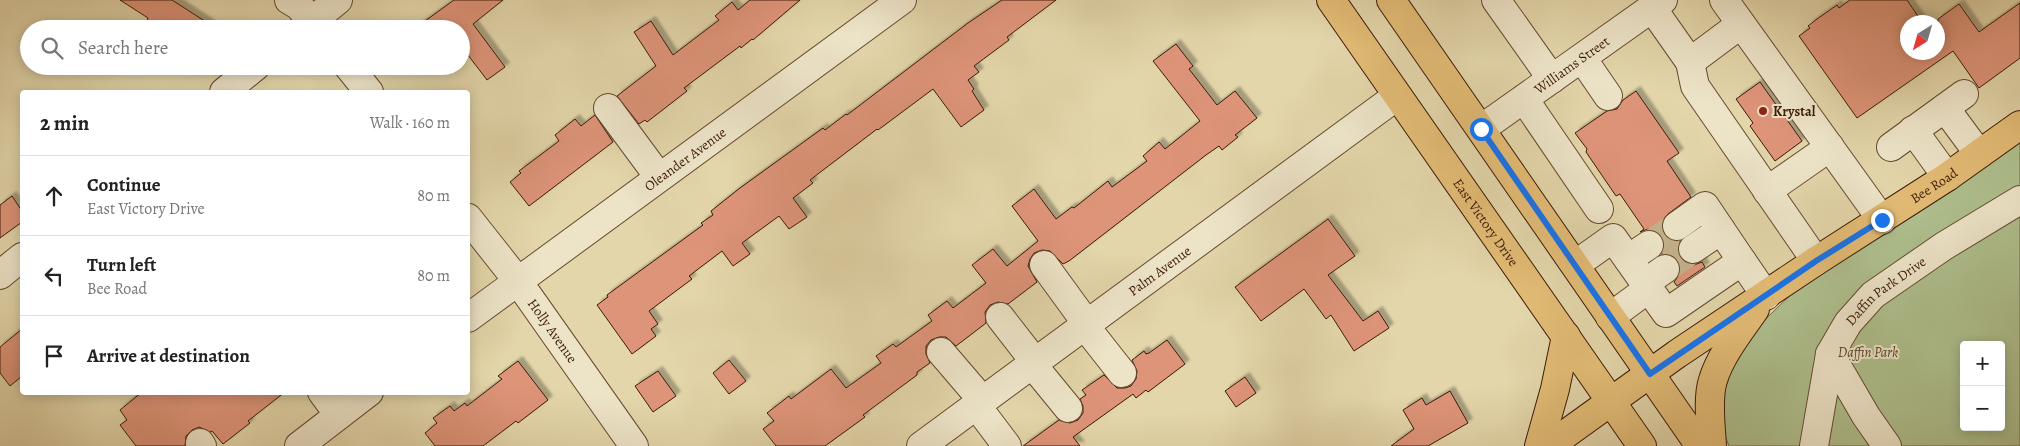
<!DOCTYPE html>
<meta charset="utf-8">
<style>
body{margin:0;font-family:Alegreya,serif;background:#f2f2f2;color:#222}
.controls{position:absolute;right:15px;bottom:15px;display:grid;overflow:hidden;border-radius:5px;box-shadow:0 2px 12px #0003}
.controls button{width:45px;height:45px;display:grid;place-items:center;padding:0;border:0;border-bottom:1px solid #e0e0e0;background:#fff;color:#222;font:25px sans-serif}
.compass{position:absolute;left:1900px;top:15px;width:45px;height:45px;border-radius:50%;background:#fff;box-shadow:0 2px 12px #0003;rotate:217deg}
.stop{position:absolute;width:15px;height:15px;margin:-11px;border:4px solid #1a73e8;border-radius:50%;background:#fff}
.stop.end{background:#1a73e8;border-color:#fff;box-shadow:0 1px 5px #0008}
.list{margin:0;padding:0;list-style:none}
h2{display:flex;justify-content:space-between;align-items:center;height:65px;margin:0;padding:0 20px;font-size:21px}
h2 small{font-size:16px;font-weight:400;color:#767676}
.list li{display:grid;grid-template-columns:32px 1fr auto;gap:15px;align-items:center;box-sizing:border-box;height:80px;padding:0 20px;border-top:1px solid #e0e0e0}
.list b{display:block;font-size:19px;white-space:nowrap}
.list p{margin:0;font-size:16px;white-space:nowrap;color:#767676}
.list em{font-size:16px;font-style:normal;color:#767676}
.icon{flex:none;width:28px;height:28px;fill:none;stroke:currentColor;stroke-width:2;stroke-linecap:round;stroke-linejoin:round}
.map{position:relative;flex:none;width:2020px;height:446px;overflow:hidden}
.search{position:absolute;background:#fff;box-shadow:0 2px 12px #0003;left:20px;top:20px;width:450px;height:55px;display:flex;align-items:center;gap:12px;box-sizing:border-box;padding:0 18px;border-radius:28px;color:#767676;font-size:19px}
.panel{position:absolute;background:#fff;box-shadow:0 2px 12px #0003;left:20px;top:90px;width:450px;height:305px;border-radius:5px}
.map>svg:first-child{display:block}
.green{fill:#aebf8d;stroke:#756d4a;fill-rule:evenodd}
.building{fill:#de9479;stroke:#3c1b08;filter:url(#shadow)}
.lines{fill:none;stroke-linecap:round;stroke-linejoin:round}
.minor-tunnel{stroke:#c2b18a;stroke-width:28;stroke-dasharray:28 14;stroke-linecap:butt}
.minor-casing{stroke:#664a30;stroke-width:30}
.major-casing{stroke:#3c1b08;stroke-width:30}
.minor{stroke:#ede4c8;stroke-width:28}
.major{stroke:#e2bb75;stroke-width:28}
.route{stroke:#1a73e8;stroke-width:6}
.poi-dot{fill:#8f2418;stroke:#ede4c8;stroke-width:2}
.labels{text-anchor:middle;dominant-baseline:central;stroke-width:4;stroke-linejoin:round;paint-order:stroke}
.street-label{font-size:14px;fill:#3c1b08;stroke:#ede4c8}
.poi-label{font-size:14px;font-weight:bold;fill:#3c1b08;stroke:#ede4c8;text-anchor:start}
.park-label{font-size:14px;font-style:italic;fill:#584429;stroke:#ede4c8}
</style>
<div class="map">
<svg width="2020" height="446" viewBox="0 0 2020 446">
<defs>
<filter id="shadow"><feDropShadow dx="4.5" dy="-4.5" stdDeviation="1" flood-color="#0004"/></filter>
</defs>
<rect width="100%" height="100%" fill="#e3d6aa"/>
<filter id="stains"><feTurbulence type="fractalNoise" baseFrequency=".004" numOctaves="4"/><feColorMatrix values="0 0 0 0 .2 0 0 0 0 .09 0 0 0 0 .02 0 0 0 .5 -.17"/></filter>
<radialGradient id="worn" r=".72"><stop offset=".6" stop-color="#630" stop-opacity="0"/><stop offset="1" stop-color="#630" stop-opacity=".3"/></radialGradient>
<path class="green" d="M2020,141V446H1729L1719,420L1718,400L1740,344L1806,280ZM1964,345H2001V427H1964Z"/>
<path class="building" d="M120,0H172L217,29H159L147,20L148,18Z
M454,0H503L473,24L505,67L487,80L461,46V29H414Z
M750,0H800L753,40L752,39L741,48L740,46L684,88L687,91L647,122L645,120L639,124L617,96L656,66L634,32L651,21L673,55L719,20L715,16L732,2L738,10Z
M1002,0H1056L1007,37L1009,40L974,66L979,72L968,80L974,89L972,91L984,110L961,127L933,89L878,130L877,129L810,180L813,183L793,198L807,217L789,229L779,216L742,243L750,254L733,266L722,251L689,276L692,279L649,311L658,324L651,329L656,336L632,354L597,305L608,297L607,295L703,225L701,223L713,215L711,211L740,188L823,128L825,130L846,114L847,115L968,23Z
M1850,0H1907L1922,22H1908V52H1938V19L1959,4L1979,32L2020,3V58L1979,88L1953,51L1857,118L1799,36L1810,28L1808,26L1817,19L1837,5L1839,8Z
M1176,44L1193,66L1189,69L1217,105L1235,91L1257,118L1235,135L1238,137L1222,150L1219,146L1206,155L1069,261L1063,264L1050,251L1042,250L1034,253L1030,259L1028,266L1037,282L1008,304L998,302L990,305L985,312L986,323L956,346L946,337H939L931,340L926,346V354L930,363L917,372V375L863,415L865,417L825,446H776L763,429L774,421L767,413L789,396L791,399L831,369L846,388L881,363L876,356L893,344L896,347L932,321L928,315L947,301L953,308L986,283L972,265L993,249L1007,266L1038,241L1012,206L1034,189L1056,219L1072,207L1074,208L1108,181L1112,187L1147,161L1143,156L1159,142L1165,149L1200,121L1153,61Z
M1760,82L1802,141L1775,161L1750,126L1753,123L1736,99Z
M1636,91L1679,153L1667,161L1691,197L1668,214L1663,220L1662,228L1664,235L1670,240L1680,241L1677,250L1680,258L1687,263L1694,265L1702,262L1705,267L1677,286L1674,282L1679,275L1681,268L1678,260L1671,255L1661,254L1664,244L1662,236L1656,231L1648,229L1640,232L1644,229L1620,194L1616,196L1586,152L1587,149L1575,133L1607,111L1617,109L1623,100Z
M595,115L613,142L529,206L510,182L521,173L519,171L559,141L555,135L575,119L581,126Z
M12,196L22,211V222L0,238V205Z
M1328,219L1355,256L1328,275L1363,321L1378,311L1389,328L1354,351L1331,315L1326,319L1304,289L1261,321L1235,287Z
M22,329V376L10,386L0,373V347Z
M1167,340L1185,364L1148,392L1146,390L1136,398L1133,394L1073,437L1080,446H1023L1059,420L1070,423L1078,420L1083,413V406L1080,399L1086,395L1082,390L1104,375L1117,388H1125L1131,386L1136,379L1137,371L1132,360L1144,351L1146,354L1149,353Z
M729,360L746,381L729,394L713,373Z
M518,361L548,400L518,423L516,421L483,446H435L425,433L437,423L433,418L450,406L454,411L465,403L467,406L502,379L498,376Z
M658,371L676,396L653,412L635,386Z
M1245,377L1256,393L1236,407L1225,391Z
M1450,391L1468,423L1428,446H1391L1414,429L1403,410L1422,398L1426,405Z
M142,392H285L248,421L250,423L223,444L212,431L210,432L199,427L192,430L186,436L185,446H136L120,425L127,420L120,410Z"/>
<g class="lines">
<path class="minor-tunnel" d="M1649,245L1677,226
M1665,269L1693,249"/>
<g class="minor-casing">
<g id="minor">
<path d="M289,0L299,6L319,29"/>
<path d="M1496,0L1552,79"/>
<path d="M1724,0L1882,220"/>
<path d="M1652,8L1690,62L1695,86L1816,261"/>
<path d="M302,29L338,0"/>
<path d="M1582,58L1608,96"/>
<path d="M1690,62L1741,24"/>
<path d="M348,66L369,92"/>
<path d="M224,92L256,66"/>
<path d="M1524,99L1599,209"/>
<path d="M608,108L659,177"/>
<path d="M1945,108L1979,154"/>
<path id="s1" d="M1481,129L1663,0"/>
<path d="M1913,130L1947,177"/>
<path d="M1891,147L1964,94"/>
<path d="M1767,191L1830,147"/>
<path id="s2" d="M468,218L517,280L634,446"/>
<path d="M1677,226L1705,206L1742,261"/>
<path d="M1693,249L1721,230"/>
<path d="M1628,259L1649,245"/>
<path d="M1044,265L1087,324"/>
<path d="M1575,265L1613,238L1666,313L1742,261L1766,296"/>
<path d="M0,275L22,257"/>
<path d="M1645,283L1665,269"/>
<path d="M1000,317L1035,362"/>
<path d="M1610,317L1648,289"/>
<path id="s3" d="M468,318L902,0"/>
<path d="M1085,326L1122,373"/>
<path d="M941,352L983,401"/>
<path d="M1032,364L1068,408"/>
<path d="M322,392L339,415"/>
<path d="M976,405L1007,446"/>
<path d="M200,443L202,446"/>
<path d="M299,446L369,392"/>
<path id="s4" d="M921,446L1397,96"/>
<path d="M1814,446L1830,354"/>
<path id="s5" d="M1887,446L1866,416L1830,354L1848,323L1873,295L1944,246L2020,200"/>
</g>
</g>
<g class="major-casing">
<g id="major">
<path id="s6" d="M1331,0L1642,446"/>
<path d="M1391,0L1700,446"/>
<path d="M1539,446L1555,389L1566,336"/>
<path id="s7" d="M1549,446L1677,354L1816,261L1947,177L2020,125"/>
<path d="M1712,446C1711,427 1707,398 1713,380C1721,354 1740,331 1755,309"/>
</g>
</g>
<use href="#minor" class="minor"/>
<use href="#major" class="major"/>
</g>
<g class="lines">
<path class="route" d="M1481,129L1650,374L1816,261L1882,220"/>
</g>
<circle class="poi-dot" cx="1763" cy="111" r="5"/>
<g class="labels">
<g class="street-label">
<text stroke="none"><textPath href="#s1" startOffset="111">Williams Street</textPath></text>
<text stroke="none"><textPath href="#s3" startOffset="269">Oleander Avenue</textPath></text>
<text stroke="none"><textPath href="#s7" startOffset="465">Bee Road</textPath></text>
<text stroke="none"><textPath href="#s6" startOffset="271">East Victory Drive</textPath></text>
<text stroke="none"><textPath href="#s4" startOffset="296">Palm Avenue</textPath></text>
<text stroke="none"><textPath href="#s5" startOffset="194">Daffin Park Drive</textPath></text>
<text stroke="none"><textPath href="#s2" startOffset="141">Holly Avenue</textPath></text>
</g>
<g class="poi-label">
<text x="1773" y="111">Krystal</text>
</g>
<g class="park-label">
<text x="1868" y="352">Daffin Park</text>
</g>
</g>
<rect width="100%" height="100%" filter="url(#stains)"/>
<rect width="100%" height="100%" fill="url(#worn)"/>
</svg>
<div class="controls">
<button>+</button>
<button>−</button>
</div>
<svg class="compass" viewBox="-18 -18 36 36"><path d="M0-13l5 13h-10z" fill="#e53935"/><path d="M0 13l5-13h-10z" fill="#767676"/></svg>
<div class="stop" style="left:1481px;top:129px"></div>
<div class="stop end" style="left:1882px;top:220px"></div>
<div class="search"><svg class="icon" aria-label="search" viewBox="0 0 24 24"><circle cx="10" cy="10" r="6"/><path d="M15 15l6 6"/></svg>Search here</div>
<section class="panel">
<h2>2 min<small>Walk · 160 m</small></h2>
<ul class="list">
<li><svg class="icon" aria-label="ahead" viewBox="0 0 24 24"><path d="M12 20V5M6 11l6-6 6 6"/></svg><div><b>Continue</b><p>East Victory Drive</p></div><em>80 m</em></li>
<li><svg class="icon" aria-label="left" viewBox="0 0 24 24"><path d="M17 20v-9H6M10 6l-5 5 5 5"/></svg><div><b>Turn left</b><p>Bee Road</p></div><em>80 m</em></li>
<li><svg class="icon" aria-label="arrive" viewBox="0 0 24 24"><path d="M6 21V4h12l-3 4 3 4H6"/></svg><div><b>Arrive at destination</b></div></li>
</ul>
</section>
</div>
